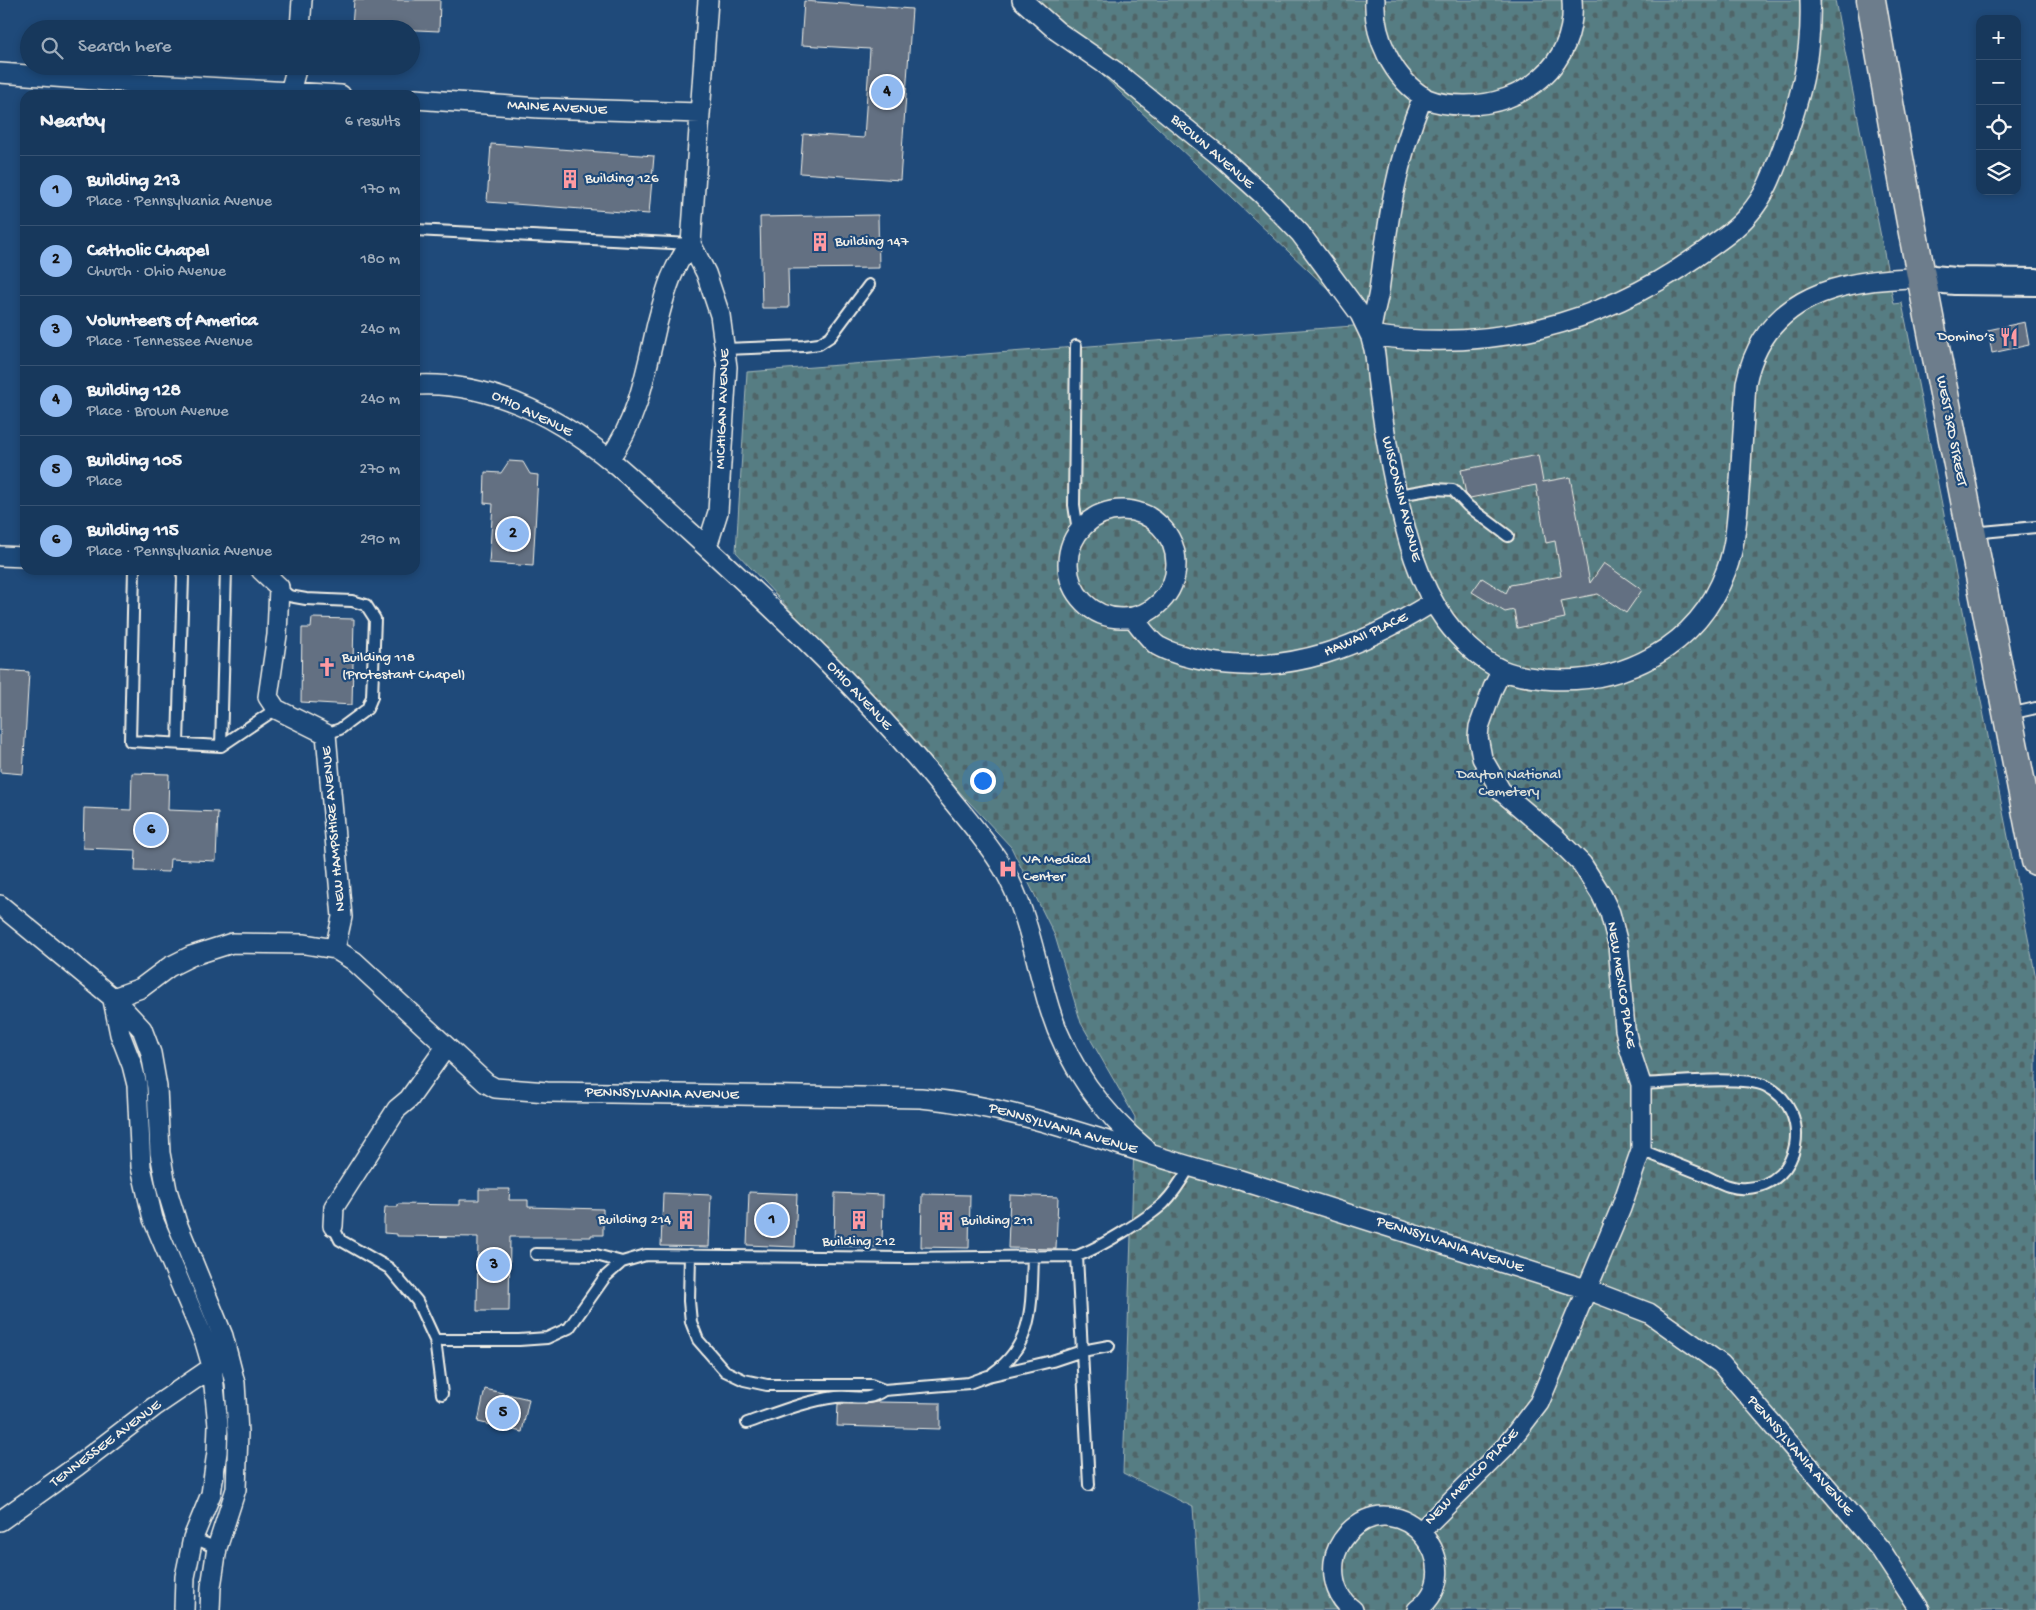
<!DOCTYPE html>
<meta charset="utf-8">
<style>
body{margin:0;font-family:"Gochi Hand",sans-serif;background:#244365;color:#f1f3f6}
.controls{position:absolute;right:15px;top:15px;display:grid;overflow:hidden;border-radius:10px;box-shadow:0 2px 8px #0003}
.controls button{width:45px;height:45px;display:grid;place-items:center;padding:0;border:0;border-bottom:1px solid #365272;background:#17385c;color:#f1f3f6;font:25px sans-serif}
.you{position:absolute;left:982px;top:780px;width:18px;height:18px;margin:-12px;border:4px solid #fff;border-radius:50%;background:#1a73e8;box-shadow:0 0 0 8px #1a73e833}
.badge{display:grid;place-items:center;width:32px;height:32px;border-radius:50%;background:#90b9f0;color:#111;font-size:16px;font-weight:700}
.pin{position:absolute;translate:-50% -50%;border:2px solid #fff;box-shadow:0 1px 5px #0006}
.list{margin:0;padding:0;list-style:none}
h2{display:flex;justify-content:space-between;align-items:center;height:65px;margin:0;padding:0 20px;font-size:21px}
h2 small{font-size:16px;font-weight:400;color:#9eacbb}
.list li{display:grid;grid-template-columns:32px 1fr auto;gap:15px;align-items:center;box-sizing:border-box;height:70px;padding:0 20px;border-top:1px solid #365272}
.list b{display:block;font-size:19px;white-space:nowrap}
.list p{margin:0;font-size:16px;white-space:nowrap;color:#9eacbb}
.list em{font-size:16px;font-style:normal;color:#9eacbb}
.icon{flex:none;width:28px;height:28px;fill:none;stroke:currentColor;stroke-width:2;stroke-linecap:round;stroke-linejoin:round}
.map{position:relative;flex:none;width:2036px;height:1610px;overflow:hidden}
.search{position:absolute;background:#17385c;box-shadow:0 2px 8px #0003;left:20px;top:20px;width:400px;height:55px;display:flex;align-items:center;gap:12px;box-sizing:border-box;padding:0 18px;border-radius:28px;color:#9eacbb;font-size:19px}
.panel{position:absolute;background:#17385c;box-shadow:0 2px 8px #0003;left:20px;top:90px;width:400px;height:485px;border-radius:15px}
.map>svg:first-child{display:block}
.cemetery{fill:url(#cemetery-stones);stroke:#a5b7b6}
.building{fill:#637082;stroke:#f4f1e8}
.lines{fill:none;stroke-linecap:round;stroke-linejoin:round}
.lane-casing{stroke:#f4f1e8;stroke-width:14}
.street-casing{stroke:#f4f1e8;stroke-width:22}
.secondary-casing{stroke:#f4f1e8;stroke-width:30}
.primary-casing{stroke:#f4f1e8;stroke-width:31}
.lane{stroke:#1f4a7a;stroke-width:10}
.street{stroke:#1f4a7a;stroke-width:19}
.secondary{stroke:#1f4a7a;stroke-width:26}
.primary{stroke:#6d7d8c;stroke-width:28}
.labels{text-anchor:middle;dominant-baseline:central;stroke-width:4.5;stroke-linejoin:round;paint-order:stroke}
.street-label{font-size:15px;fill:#f4f1e8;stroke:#1f4a7a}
.poi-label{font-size:15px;fill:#f4f1e8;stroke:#1f4a7a;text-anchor:start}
.park-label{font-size:15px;fill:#dce0d9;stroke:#1f4a7a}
</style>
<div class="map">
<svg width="2036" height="1610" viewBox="0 0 2036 1610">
<defs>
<pattern id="cemetery-stones" width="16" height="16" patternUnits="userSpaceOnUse" patternTransform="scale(1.25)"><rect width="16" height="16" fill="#567d83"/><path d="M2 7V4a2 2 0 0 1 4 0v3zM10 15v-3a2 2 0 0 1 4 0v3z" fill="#506568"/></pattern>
</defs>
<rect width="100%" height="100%" fill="#1f4a7a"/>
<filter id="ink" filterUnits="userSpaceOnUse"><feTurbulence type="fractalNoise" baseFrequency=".02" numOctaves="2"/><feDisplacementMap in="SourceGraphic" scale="10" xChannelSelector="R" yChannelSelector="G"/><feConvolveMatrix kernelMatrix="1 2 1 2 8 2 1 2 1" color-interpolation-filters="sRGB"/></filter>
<g filter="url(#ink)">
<path class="cemetery" d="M1023,0H1835L1894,304L1902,303L2036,978V1610H1200L1193,1507L1123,1473L1135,1117L1081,1023L1055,936L1011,847L736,552L747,372L1366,325Z"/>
<path class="building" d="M354,0H440L439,31L352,27Z
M804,1L912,9L900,180L800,173L803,134L864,138L870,49L801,45Z
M491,144L654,156L649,214L487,202Z
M878,215L879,268L788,269L789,308H762L760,217Z
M2025,322L2029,345L1992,353L1988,330Z
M1538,455L1543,482L1570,477L1590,583L1604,563L1642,590L1626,613L1598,594L1561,601L1565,618L1517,628L1514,610L1505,612L1472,592L1482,578L1506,593L1510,585L1561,576L1555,541L1546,543L1536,485L1470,498L1466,494L1461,470Z
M509,461L523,462L530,474L538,475L533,566L489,563L493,504L484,503L485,472L501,473Z
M312,618L354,619L352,705L301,702L302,628H311Z
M0,670L29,672L23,774L0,772Z
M132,773L169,774L168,810L218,812L216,861L170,859L169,872L135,871L136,850L83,848L84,808L131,810Z
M479,1189H510L509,1200H528V1207L603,1209V1235H591V1237H510L509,1311H477L478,1237L397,1236V1234L384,1233V1220L385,1207H398V1204L460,1205V1200H479Z
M749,1192L797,1194L795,1247L747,1245Z
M663,1193L711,1195L709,1247L661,1246Z
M835,1193L883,1195L882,1247L834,1246Z
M922,1194L970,1195L969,1248L921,1247Z
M1010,1195L1058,1197L1056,1249L1008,1248Z
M485,1389L529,1399L522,1432L478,1422Z
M877,1402L940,1403V1429L837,1426L838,1404H866Z"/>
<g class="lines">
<g class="lane-casing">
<path id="lane" d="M415,230L691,244
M1076,346L1074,505L1078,531
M725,349L804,346L819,344L831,336L869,285
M1398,495L1434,489L1453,490L1468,506L1508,536
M1972,533L2036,527
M134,570L130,741L221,746L276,709
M279,587L289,596L306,599L352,601L366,605L375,619L372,697L367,709L340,729L326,734
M2009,714L2036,708
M178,743L183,577L181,570
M221,746L226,570
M1641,1150C1661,1158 1681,1166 1701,1174C1716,1180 1730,1190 1747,1188C1802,1185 1814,1110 1766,1086C1744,1075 1669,1083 1641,1084
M333,1226L340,1240L389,1268L417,1301L435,1340L442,1394
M536,1254L596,1255L622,1262
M690,1255L689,1301L691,1322L698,1340L725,1371L744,1380L767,1385H871L884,1390L969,1383L988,1376L1052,1361L1082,1351L1109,1346
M1077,1256L1089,1485
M435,1340H519L547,1338L569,1328L605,1277L622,1262L646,1255L905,1258L1077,1256C1099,1248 1147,1219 1164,1203C1174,1193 1182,1180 1189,1168
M993,1373C1035,1343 1031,1303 1033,1257
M747,1423C776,1413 805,1401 836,1397C856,1395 865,1403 884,1390
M193,1538L217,1548"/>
</g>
<g class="street-casing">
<path id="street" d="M1022,0L1057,31L1115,71L1221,157L1263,195L1300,233L1360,314L1370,335
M1375,0C1374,20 1378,37 1387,55C1396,73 1409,89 1427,99C1439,104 1451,105 1464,105C1524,106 1577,64 1572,0
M300,29L302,0
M0,73L136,83L341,95
M287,95L290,92L297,66
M1423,96C1395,164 1388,220 1379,291C1377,304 1371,322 1371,334C1370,339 1373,344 1374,349C1376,358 1376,367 1377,376C1382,416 1388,455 1397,494C1407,538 1418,583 1445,620C1459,639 1480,660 1502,670C1515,676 1529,677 1544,679C1622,686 1698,647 1726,571C1737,542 1737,512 1740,481C1742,448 1744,416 1746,383C1764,295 1843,278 1922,278
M415,99L539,108L700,113
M691,244L706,273L720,315L727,367L718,512L707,547
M1370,335C1488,353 1599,325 1696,257C1714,244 1734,232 1749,214C1766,195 1774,171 1783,147C1801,95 1812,57 1810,0
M415,385C467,382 517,399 562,426C610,454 649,495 690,532C780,614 869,698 946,793C965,817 987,841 1003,868C1029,913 1035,962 1050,1010C1067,1064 1102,1113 1146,1149
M609,459C638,420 646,371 657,324C665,294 671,268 691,244L708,0
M1068 564a54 54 0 1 1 108 0a54 54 0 1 1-108 0Z
M0,556L25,557
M261,570L279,587L277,635L268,697L276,709L326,734L342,917L335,949
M1133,618C1140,626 1149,640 1158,646C1172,654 1191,658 1206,661C1288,677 1364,645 1433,602
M0,905L113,998L142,1029L151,1053L157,1087L160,1153L167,1190L177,1223L223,1336L235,1383L238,1433L236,1489L217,1548L211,1587L210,1610
M113,998L141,988L169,967L191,956L232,943L305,944L335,949L354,961L486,1083L495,1088L547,1092L921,1098C1032,1108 1133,1154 1240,1180L1586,1289L1649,1313L1721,1364L1881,1550L1920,1610
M113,1000L120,1034L132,1065L137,1085L141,1167L153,1219L205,1342L212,1366L218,1425L217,1452L211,1494L193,1538L185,1577L184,1610
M333,1226L334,1207L397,1109L409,1099L446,1047
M0,1521L77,1466L154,1407L220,1362
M1421,1531L1506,1446L1539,1403L1621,1208L1641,1150V1084L1629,1047L1625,1029L1618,944L1610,913L1601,894L1582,864L1554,836L1501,791L1482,758L1478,737L1479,727L1493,688L1502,670
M1353,1610C1338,1599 1332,1581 1334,1562C1335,1551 1341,1541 1349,1532C1400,1480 1474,1568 1417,1610"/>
</g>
<g class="secondary-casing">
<path id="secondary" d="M1922,278L1955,281L2036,282"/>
</g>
<g class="primary-casing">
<path id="primary" d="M1871,0C1920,288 1981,574 2036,861"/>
</g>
<use href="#lane" class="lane"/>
<use href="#street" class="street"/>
<use href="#secondary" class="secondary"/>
<use href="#primary" class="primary"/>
</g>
</g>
<defs>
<g id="building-bare" transform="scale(1.5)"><path d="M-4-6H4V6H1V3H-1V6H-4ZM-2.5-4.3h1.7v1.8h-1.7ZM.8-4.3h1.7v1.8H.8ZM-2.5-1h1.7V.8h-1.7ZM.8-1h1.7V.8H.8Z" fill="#ff9aa2" stroke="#1f4a7a" stroke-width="2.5" paint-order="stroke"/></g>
<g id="restaurant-bare" transform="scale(1.5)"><path d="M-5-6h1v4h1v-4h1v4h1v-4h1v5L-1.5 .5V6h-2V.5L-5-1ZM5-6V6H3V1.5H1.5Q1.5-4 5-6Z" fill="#ff9aa2" stroke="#1f4a7a" stroke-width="2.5" paint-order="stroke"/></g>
<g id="church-bare" transform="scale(1.5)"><path d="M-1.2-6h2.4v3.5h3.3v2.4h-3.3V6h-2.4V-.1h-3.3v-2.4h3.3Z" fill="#ff9aa2" stroke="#1f4a7a" stroke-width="2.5" paint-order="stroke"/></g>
<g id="hospital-bare" transform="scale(1.5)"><path d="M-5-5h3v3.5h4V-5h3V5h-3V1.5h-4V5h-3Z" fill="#ff9aa2" stroke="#1f4a7a" stroke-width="2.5" paint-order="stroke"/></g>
</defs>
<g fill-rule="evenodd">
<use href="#building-bare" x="570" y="179"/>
<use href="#building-bare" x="820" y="242"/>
<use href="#restaurant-bare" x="2009" y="337"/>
<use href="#church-bare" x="327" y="667"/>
<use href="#hospital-bare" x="1008" y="869"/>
<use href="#building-bare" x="686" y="1220"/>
<use href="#building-bare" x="859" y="1220"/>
<use href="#building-bare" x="946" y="1221"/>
</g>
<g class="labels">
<g class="street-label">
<text transform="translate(557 108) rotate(3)">MAINE AVENUE</text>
<text transform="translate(1212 152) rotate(41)">BROWN AVENUE</text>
<text transform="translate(723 409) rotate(-88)">MICHIGAN AVENUE</text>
<text transform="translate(532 414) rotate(26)">OHIO AVENUE</text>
<text transform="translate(1951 431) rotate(79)">WEST 3RD STREET</text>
<text transform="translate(1401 499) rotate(76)">WISCONSIN AVENUE</text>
<text transform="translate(1366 635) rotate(-24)">HAWAII PLACE</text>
<text transform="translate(859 696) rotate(47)">OHIO AVENUE</text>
<text transform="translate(334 829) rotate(-95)">NEW HAMPSHIRE AVENUE</text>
<text transform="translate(1621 985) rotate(81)">NEW MEXICO PLACE</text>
<text transform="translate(662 1094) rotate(1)">PENNSYLVANIA AVENUE</text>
<text transform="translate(1063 1129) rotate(16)">PENNSYLVANIA AVENUE</text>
<text transform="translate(1450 1245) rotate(18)">PENNSYLVANIA AVENUE</text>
<text transform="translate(106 1444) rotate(-37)">TENNESSEE AVENUE</text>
<text transform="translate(1800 1456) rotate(49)">PENNSYLVANIA AVENUE</text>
<text transform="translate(1472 1477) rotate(-46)">NEW MEXICO PLACE</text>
</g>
<g class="poi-label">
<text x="585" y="179">Building 126</text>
<text x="835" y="242">Building 147</text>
<text x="1994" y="337" text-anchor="end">Domino’s</text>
<text x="342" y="658">Building 118<tspan x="342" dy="17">(Protestant Chapel)</tspan></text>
<text x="1023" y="860">VA Medical<tspan x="1023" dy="17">Center</tspan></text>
<text x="671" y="1220" text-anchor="end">Building 214</text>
<text x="961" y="1221">Building 211</text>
<text x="859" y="1242" text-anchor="middle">Building 212</text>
</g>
<g class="park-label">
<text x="1509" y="775">Dayton National<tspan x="1509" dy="17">Cemetery</tspan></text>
</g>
</g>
</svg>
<div class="controls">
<button>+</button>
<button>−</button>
<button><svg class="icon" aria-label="locate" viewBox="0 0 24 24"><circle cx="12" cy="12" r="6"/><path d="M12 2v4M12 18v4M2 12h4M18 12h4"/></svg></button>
<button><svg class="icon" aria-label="layers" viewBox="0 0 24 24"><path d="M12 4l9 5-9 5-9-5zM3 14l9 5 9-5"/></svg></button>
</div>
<div class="you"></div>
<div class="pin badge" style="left:772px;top:1220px">1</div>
<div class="pin badge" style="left:513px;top:534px">2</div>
<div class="pin badge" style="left:494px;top:1265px">3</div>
<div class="pin badge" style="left:887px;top:92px">4</div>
<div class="pin badge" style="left:503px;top:1413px">5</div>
<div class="pin badge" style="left:151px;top:830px">6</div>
<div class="search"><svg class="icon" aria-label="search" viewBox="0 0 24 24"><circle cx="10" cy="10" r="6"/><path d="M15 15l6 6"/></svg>Search here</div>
<section class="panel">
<h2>Nearby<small>6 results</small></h2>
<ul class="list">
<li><span class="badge">1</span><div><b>Building 213</b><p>Place · Pennsylvania Avenue</p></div><em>170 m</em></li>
<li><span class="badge">2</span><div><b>Catholic Chapel</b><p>Church · Ohio Avenue</p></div><em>180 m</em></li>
<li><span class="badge">3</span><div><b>Volunteers of America</b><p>Place · Tennessee Avenue</p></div><em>240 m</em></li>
<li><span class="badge">4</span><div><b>Building 128</b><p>Place · Brown Avenue</p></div><em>240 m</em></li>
<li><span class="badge">5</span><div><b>Building 105</b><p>Place</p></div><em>270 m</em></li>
<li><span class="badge">6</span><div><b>Building 115</b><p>Place · Pennsylvania Avenue</p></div><em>290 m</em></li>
</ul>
</section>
</div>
